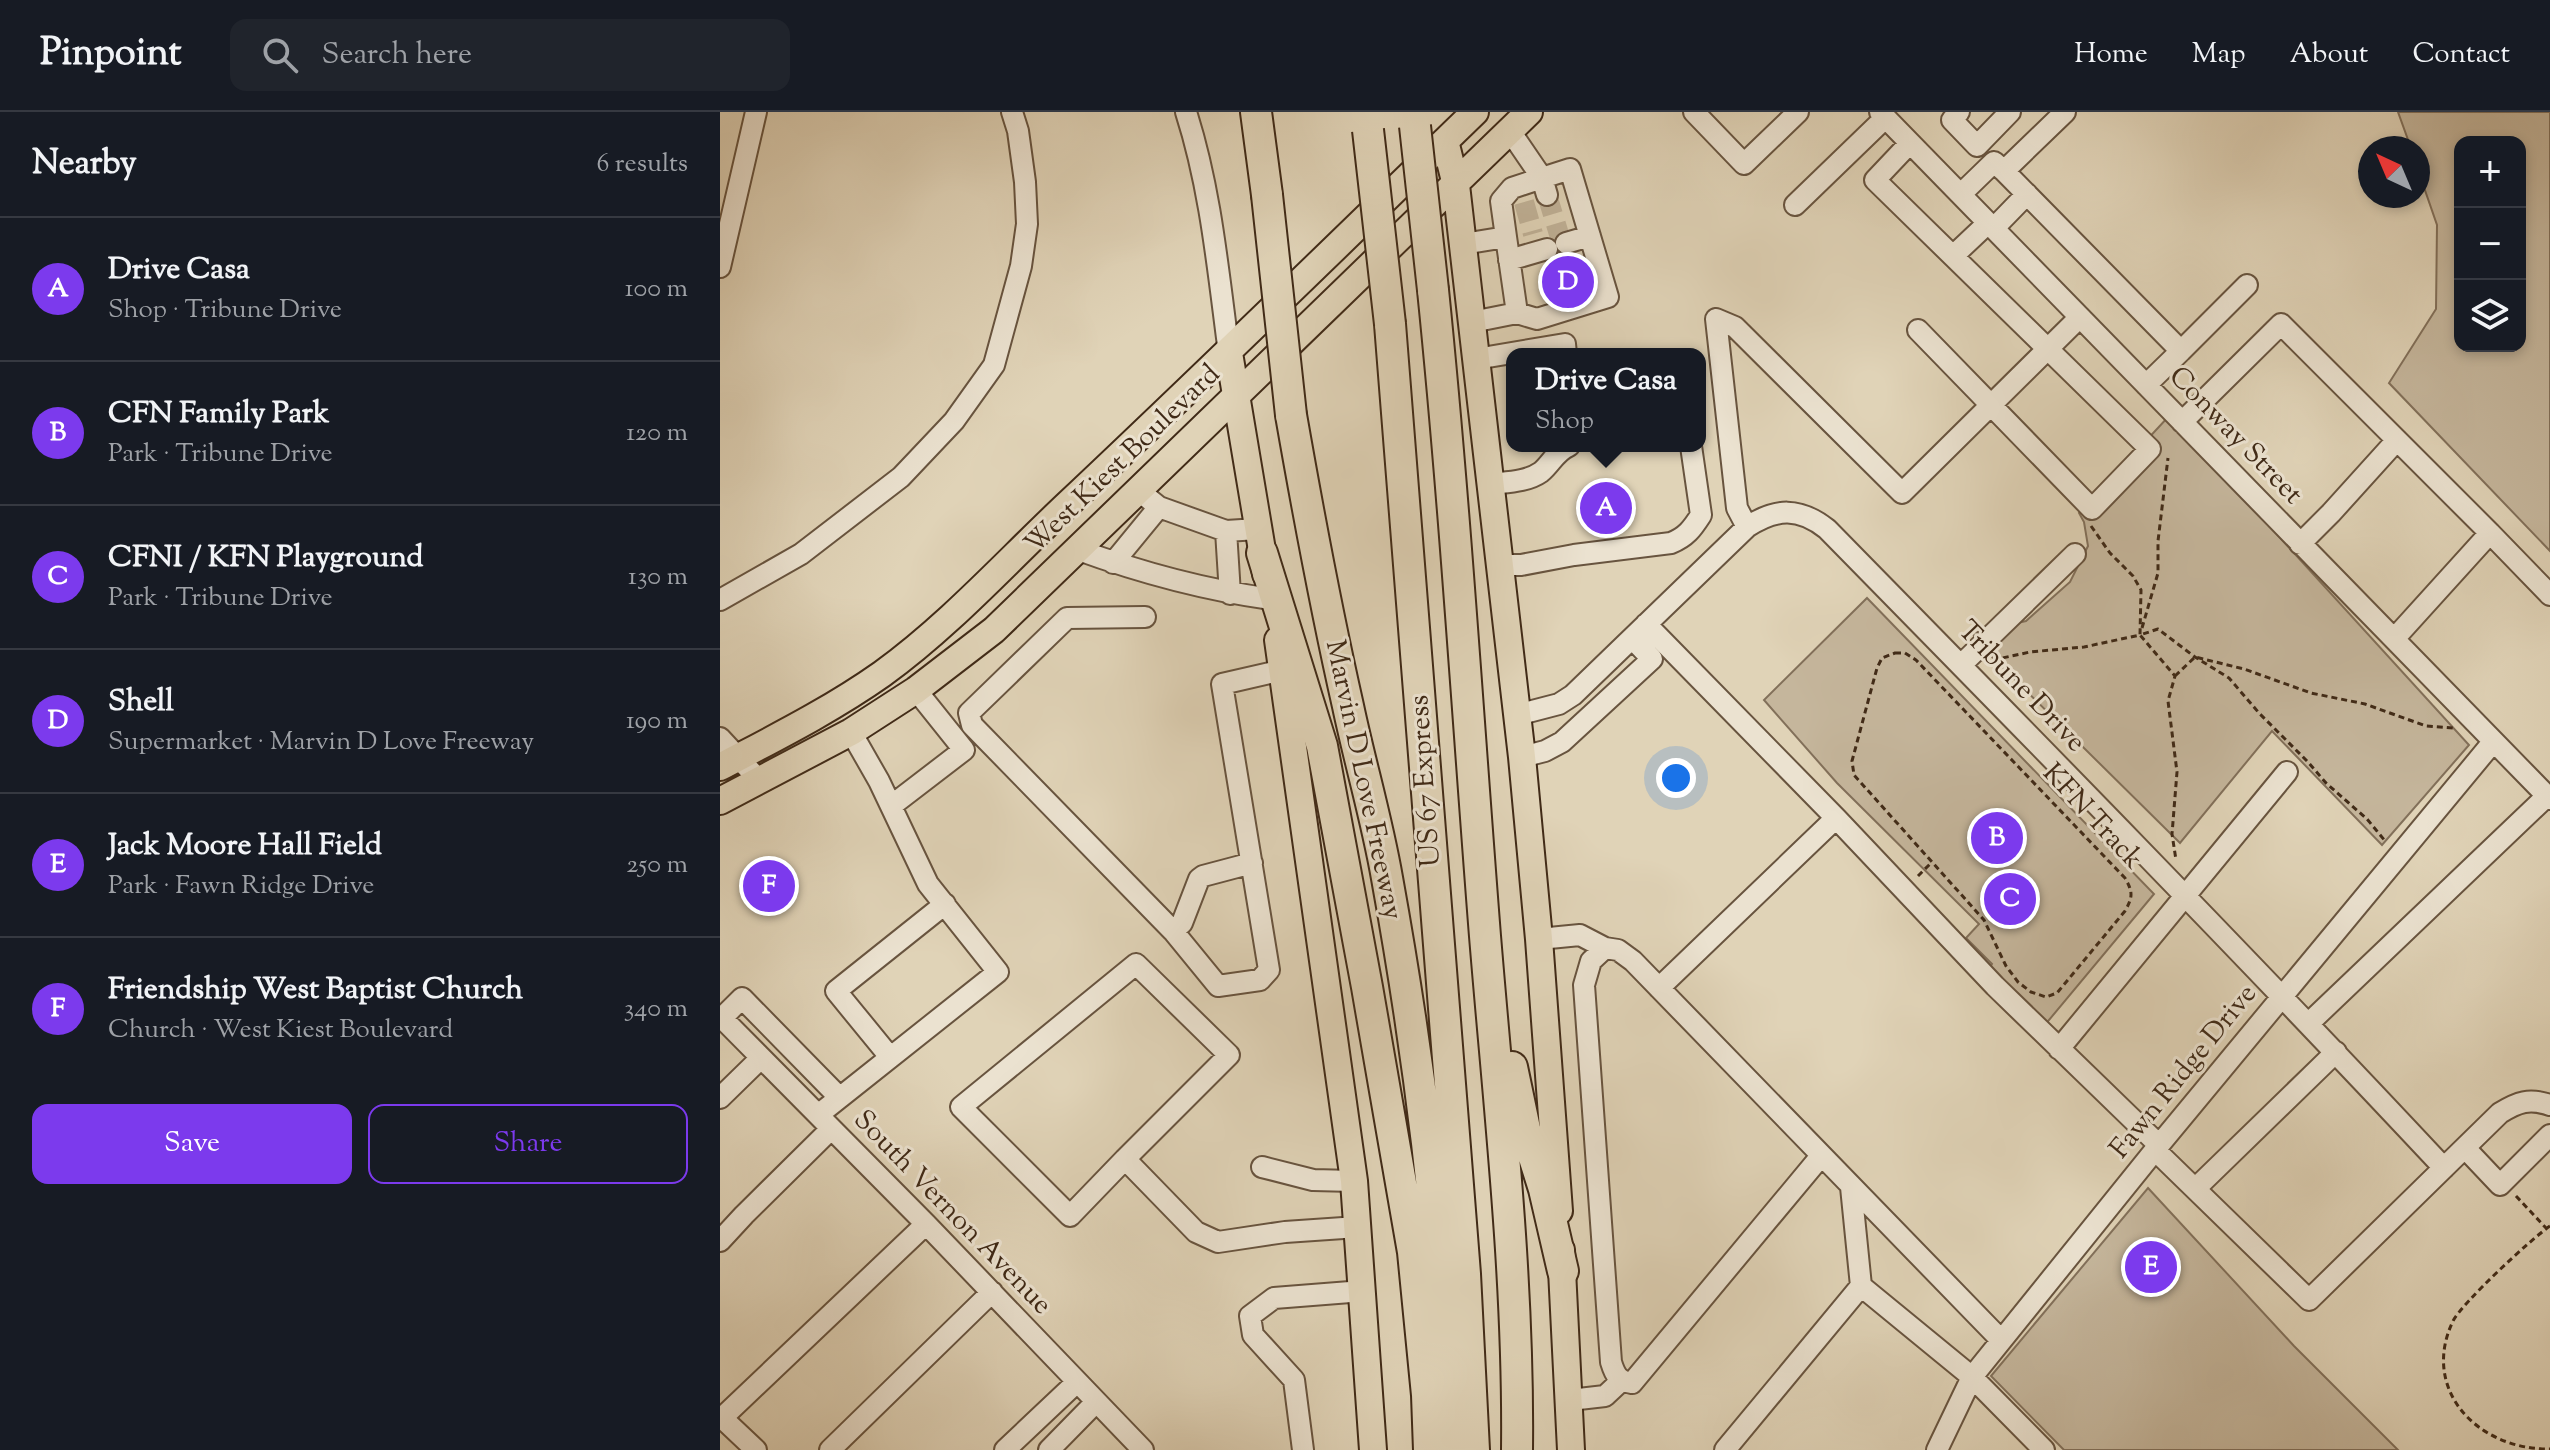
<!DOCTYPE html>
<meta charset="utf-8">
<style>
body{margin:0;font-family:"Sorts Mill Goudy",serif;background:#20242c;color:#f1f3f6}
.controls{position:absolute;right:24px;top:24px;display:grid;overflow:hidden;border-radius:16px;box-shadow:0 4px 12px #0003}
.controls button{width:72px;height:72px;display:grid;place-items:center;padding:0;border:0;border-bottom:2px solid #363941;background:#171b24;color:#f1f3f6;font:40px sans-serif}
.compass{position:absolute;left:1638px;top:24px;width:72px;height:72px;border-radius:50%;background:#171b24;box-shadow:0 4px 12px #0003;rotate:316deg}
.you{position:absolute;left:956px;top:666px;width:28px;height:28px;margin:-20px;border:6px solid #fff;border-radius:50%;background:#1a73e8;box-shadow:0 0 0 12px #1a73e833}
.badge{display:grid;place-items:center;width:52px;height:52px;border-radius:50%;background:#7c3aed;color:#fff;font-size:26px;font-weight:700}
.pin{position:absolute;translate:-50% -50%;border:4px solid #fff;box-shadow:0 2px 8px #0006}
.popup{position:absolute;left:786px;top:236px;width:200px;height:104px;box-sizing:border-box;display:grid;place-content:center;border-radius:16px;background:#171b24;filter:drop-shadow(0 2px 6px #0005);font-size:26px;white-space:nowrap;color:#9ea1a6}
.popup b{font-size:30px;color:#f1f3f6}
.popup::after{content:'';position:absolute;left:50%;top:100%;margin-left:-16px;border:16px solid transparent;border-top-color:#171b24}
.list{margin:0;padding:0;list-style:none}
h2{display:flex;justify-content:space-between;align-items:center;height:104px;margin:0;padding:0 32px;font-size:34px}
h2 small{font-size:26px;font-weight:400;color:#9ea1a6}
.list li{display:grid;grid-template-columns:52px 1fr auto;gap:24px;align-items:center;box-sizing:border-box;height:144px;padding:0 32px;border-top:2px solid #363941}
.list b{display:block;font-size:30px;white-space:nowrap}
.list p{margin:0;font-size:26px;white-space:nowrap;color:#9ea1a6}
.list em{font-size:26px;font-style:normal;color:#9ea1a6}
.actions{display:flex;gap:16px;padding:24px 32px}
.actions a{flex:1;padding:18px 0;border:2px solid #7c3aed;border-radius:16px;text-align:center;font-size:28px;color:#7c3aed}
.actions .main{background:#7c3aed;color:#fff}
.icon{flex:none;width:44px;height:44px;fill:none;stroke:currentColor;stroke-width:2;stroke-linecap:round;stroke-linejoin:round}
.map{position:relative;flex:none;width:1830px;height:1338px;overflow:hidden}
header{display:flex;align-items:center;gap:48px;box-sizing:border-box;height:112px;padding:0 40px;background:#171b24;border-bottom:2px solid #363941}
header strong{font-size:38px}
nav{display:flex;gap:44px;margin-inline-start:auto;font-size:28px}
.search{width:560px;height:72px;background:#20242c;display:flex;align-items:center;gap:20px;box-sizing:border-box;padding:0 28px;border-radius:16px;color:#9ea1a6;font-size:30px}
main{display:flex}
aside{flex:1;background:#171b24}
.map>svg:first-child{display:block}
.green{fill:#c5b69c;stroke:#82705a;stroke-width:2;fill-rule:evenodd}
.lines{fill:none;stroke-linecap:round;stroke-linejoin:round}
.minor-tunnel{stroke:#c0b197;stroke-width:20;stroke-dasharray:20 10;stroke-linecap:butt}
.minor-casing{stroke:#68543f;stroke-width:24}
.major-casing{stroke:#402a17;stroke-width:30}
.highway-casing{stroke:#402a17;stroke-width:34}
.path{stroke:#402a17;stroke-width:3;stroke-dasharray:6 4;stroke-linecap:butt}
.minor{stroke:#ebe2d0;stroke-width:20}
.major{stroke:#e0d3b7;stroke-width:26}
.highway{stroke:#e0d3b7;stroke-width:30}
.highway-bridge-casing{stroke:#402a17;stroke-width:34;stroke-linecap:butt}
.highway-bridge{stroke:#e0d3b7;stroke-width:30}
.labels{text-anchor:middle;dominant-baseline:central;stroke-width:6;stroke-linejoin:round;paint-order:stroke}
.street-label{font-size:28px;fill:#402a17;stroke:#ebe2d0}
</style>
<header>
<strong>Pinpoint</strong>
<div class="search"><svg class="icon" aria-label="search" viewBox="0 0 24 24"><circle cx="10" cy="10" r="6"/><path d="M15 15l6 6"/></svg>Search here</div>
<nav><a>Home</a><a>Map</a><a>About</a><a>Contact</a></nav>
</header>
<main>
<aside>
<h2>Nearby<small>6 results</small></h2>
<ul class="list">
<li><span class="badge">A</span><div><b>Drive Casa</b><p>Shop · Tribune Drive</p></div><em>100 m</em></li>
<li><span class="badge">B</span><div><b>CFN Family Park</b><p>Park · Tribune Drive</p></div><em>120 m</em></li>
<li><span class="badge">C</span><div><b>CFNI / KFN Playground</b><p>Park · Tribune Drive</p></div><em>130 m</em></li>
<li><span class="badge">D</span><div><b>Shell</b><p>Supermarket · Marvin D Love Freeway</p></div><em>190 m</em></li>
<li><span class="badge">E</span><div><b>Jack Moore Hall Field</b><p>Park · Fawn Ridge Drive</p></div><em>250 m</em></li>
<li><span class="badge">F</span><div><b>Friendship West Baptist Church</b><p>Church · West Kiest Boulevard</p></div><em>340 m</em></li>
</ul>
<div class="actions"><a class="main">Save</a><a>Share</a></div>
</aside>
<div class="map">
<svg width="1830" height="1338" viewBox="0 0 1830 1338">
<rect width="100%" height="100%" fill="#e0d3b7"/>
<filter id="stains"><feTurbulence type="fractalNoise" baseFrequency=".0025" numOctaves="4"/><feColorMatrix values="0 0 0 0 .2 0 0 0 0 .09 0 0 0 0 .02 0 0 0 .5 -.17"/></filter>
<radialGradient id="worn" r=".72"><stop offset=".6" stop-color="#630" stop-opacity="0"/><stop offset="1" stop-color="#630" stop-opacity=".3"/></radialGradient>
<path class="green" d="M1678,0H1830V439L1669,271L1716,197L1717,113L1698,58V36H1691ZM1800,30V234H1740V30Z
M1449,304L1749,633L1662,733L1552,619L1460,731L1271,544L1252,521L1306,509L1350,470L1368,434L1364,410L1359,401Z
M1147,486L1434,782L1324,914L1269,857L1272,852L1246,826L1259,812L1117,671L1044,588Z
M1428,1076L1574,1234L1678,1338H1344L1271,1264Z"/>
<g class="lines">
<path class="minor-tunnel" d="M827,83L842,132
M804,90L813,122"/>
<g class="minor-casing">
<path id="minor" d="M466,0C491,78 498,159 509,241
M974,0L1024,52L1078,0
M1160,0L1830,687
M1239,0L1232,8L1257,34L1290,0
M1345,0L1284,59L1461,239L1426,273
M790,19L822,66L850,57L888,185L817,207L797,201
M1190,31L1155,68L1430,337L1372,397L1198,218
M1241,82L1274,50L1284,59
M1075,93L1165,6
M1274,116L1307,82
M786,125L781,89L792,76L822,66L827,83
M846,131L870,124
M743,132L786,125L797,201L752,210
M1233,144L1268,111
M789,148L827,137
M0,155L36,0
M1461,239L1527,173
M756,247L845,232L846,242
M1462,310L1561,212L1770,421L1674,527
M771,372C787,370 807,370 821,360C831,352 836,339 849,334
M418,378L439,395L506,419L538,417
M1027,415L1017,396L996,207L1015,215L1182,381L1360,205
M506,419L510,482
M1770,421L1830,483
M1580,432L1611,401L1677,328
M356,437C419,460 485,478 551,487
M393,451L439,395
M780,453H801L854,443L951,431C966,425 972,417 981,403L971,334
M0,488L81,442L181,365L234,309L274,253L301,154L307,112L305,70L298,19L292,0
M425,505L347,506L249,601L252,613L453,819L498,874L540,868L549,858L502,572L563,558
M926,512L1116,706L1275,874L1439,1033
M1241,553L1355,442
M797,603L839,592L853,583L1027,415C1056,396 1079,395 1107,417C1314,628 1521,839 1724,1056
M0,626L39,668
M802,645L825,639L842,630L932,547L912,526
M171,694L244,638L196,578
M453,819L462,811L479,767L483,764L532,751
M819,827L860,823L885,836L898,838L913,849L1281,1228
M885,836L871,849L864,873L891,1250C895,1263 898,1269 912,1271L1101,1044
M939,876L1116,706
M0,904L206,1112L423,1338
M2,906L22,886L119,985
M1588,912L1827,684
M1339,937L1567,660
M170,945L116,879L225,792
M0,986L41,946
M98,1003L278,860L208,772L159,669L131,620
M1745,1036L1780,1073L1830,1023
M1435,1038L1589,1188L1780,1001C1798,990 1809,986 1830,993
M405,1047L509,943L416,852L241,995L350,1104L405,1047L476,1120L498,1130L565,1120L638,1115
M542,1055L593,1068L634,1069
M1131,1075L1141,1174
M1476,1076L1616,940
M0,1129L24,1103L111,1017
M850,1288L885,1284L901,1269
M0,1304L36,1338
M3,1305L206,1112
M110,1338L272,1180
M285,1338L357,1270
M329,1338L376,1290
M583,1338L574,1268L533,1223L530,1204L554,1186L643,1179
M1005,1338L1141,1174L1252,1265L1324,1338
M1217,1338L1252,1265L1435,1038L1773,630"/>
</g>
<g class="major-casing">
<path id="major" d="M725,29L736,73L802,645L819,827L839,1099
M509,241L546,462
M558,528L634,1069L653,1338
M0,655C55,626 111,598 162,562C231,512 288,448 350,390C486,262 620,131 755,0
M0,689L131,620L196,578L274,518L809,0
M841,1138L851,1338"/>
</g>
<g class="highway-casing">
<path id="highway" d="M536,0L547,83
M713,178C735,393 748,608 765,824C779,995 799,1166 797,1338
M670,212L745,1162L754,1338
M571,303C588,400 606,497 628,594C640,651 657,708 667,766C701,954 725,1146 730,1338
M542,441L602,634L647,875L693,1140L707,1283L709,1338
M792,955L805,1017L824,1077L843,1159"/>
</g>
<path class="path" d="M1371,414L1390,441L1413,464L1421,478L1420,523L1438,517L1475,545L1509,566L1539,601L1588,650L1606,671L1647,707L1666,730
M1422,516L1438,461V429L1448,346
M1175,541H1185L1196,548L1405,766C1413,780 1413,785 1405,799L1337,881L1326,885L1311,880L1298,870L1286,854L1264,808L1134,663L1132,649L1157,556L1162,546Z
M1273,548L1310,540L1364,535L1420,523L1455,564L1448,589L1457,660L1452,722L1456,748
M1455,564L1475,545L1524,557L1591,581L1645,592L1706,614L1733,616
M1198,764L1210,752
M1796,1084L1826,1116
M1830,1114C1811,1127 1742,1191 1733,1209C1700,1278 1758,1338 1830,1337"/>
<use href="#minor" class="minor"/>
<use href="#major" class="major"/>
<use href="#highway" class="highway"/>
<g class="highway-bridge-casing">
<path id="highway-bridge" d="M695,14L713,178
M648,18L670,212
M547,83L571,303"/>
</g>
<use href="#highway-bridge" class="highway-bridge"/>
</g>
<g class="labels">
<g class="street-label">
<text transform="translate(1515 324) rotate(46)">Conway Street</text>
<text transform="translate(403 348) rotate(-44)">West Kiest Boulevard</text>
<text transform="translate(1301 575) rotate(46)">Tribune Drive</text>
<text transform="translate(643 668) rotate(78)">Marvin D Love Freeway</text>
<text transform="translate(706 669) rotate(-94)">US 67 Express</text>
<text transform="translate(1372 705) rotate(47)">KFN Track</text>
<text transform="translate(1464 960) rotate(-51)">Fawn Ridge Drive</text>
<text transform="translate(232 1101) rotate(46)">South Vernon Avenue</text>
</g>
</g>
<rect width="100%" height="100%" filter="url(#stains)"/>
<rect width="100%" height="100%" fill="url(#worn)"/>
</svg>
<div class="controls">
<button>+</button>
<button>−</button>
<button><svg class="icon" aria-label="layers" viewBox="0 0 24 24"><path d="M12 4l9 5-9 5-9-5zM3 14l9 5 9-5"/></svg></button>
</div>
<svg class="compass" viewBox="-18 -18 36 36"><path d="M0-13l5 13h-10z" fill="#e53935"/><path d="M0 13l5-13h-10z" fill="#9ea1a6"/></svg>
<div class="you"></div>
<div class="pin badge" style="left:886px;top:396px">A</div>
<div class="popup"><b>Drive Casa</b>Shop</div>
<div class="pin badge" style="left:1277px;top:726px">B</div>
<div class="pin badge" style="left:1290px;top:787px">C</div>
<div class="pin badge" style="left:848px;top:170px">D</div>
<div class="pin badge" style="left:1431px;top:1155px">E</div>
<div class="pin badge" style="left:49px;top:774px">F</div>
</div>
</main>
